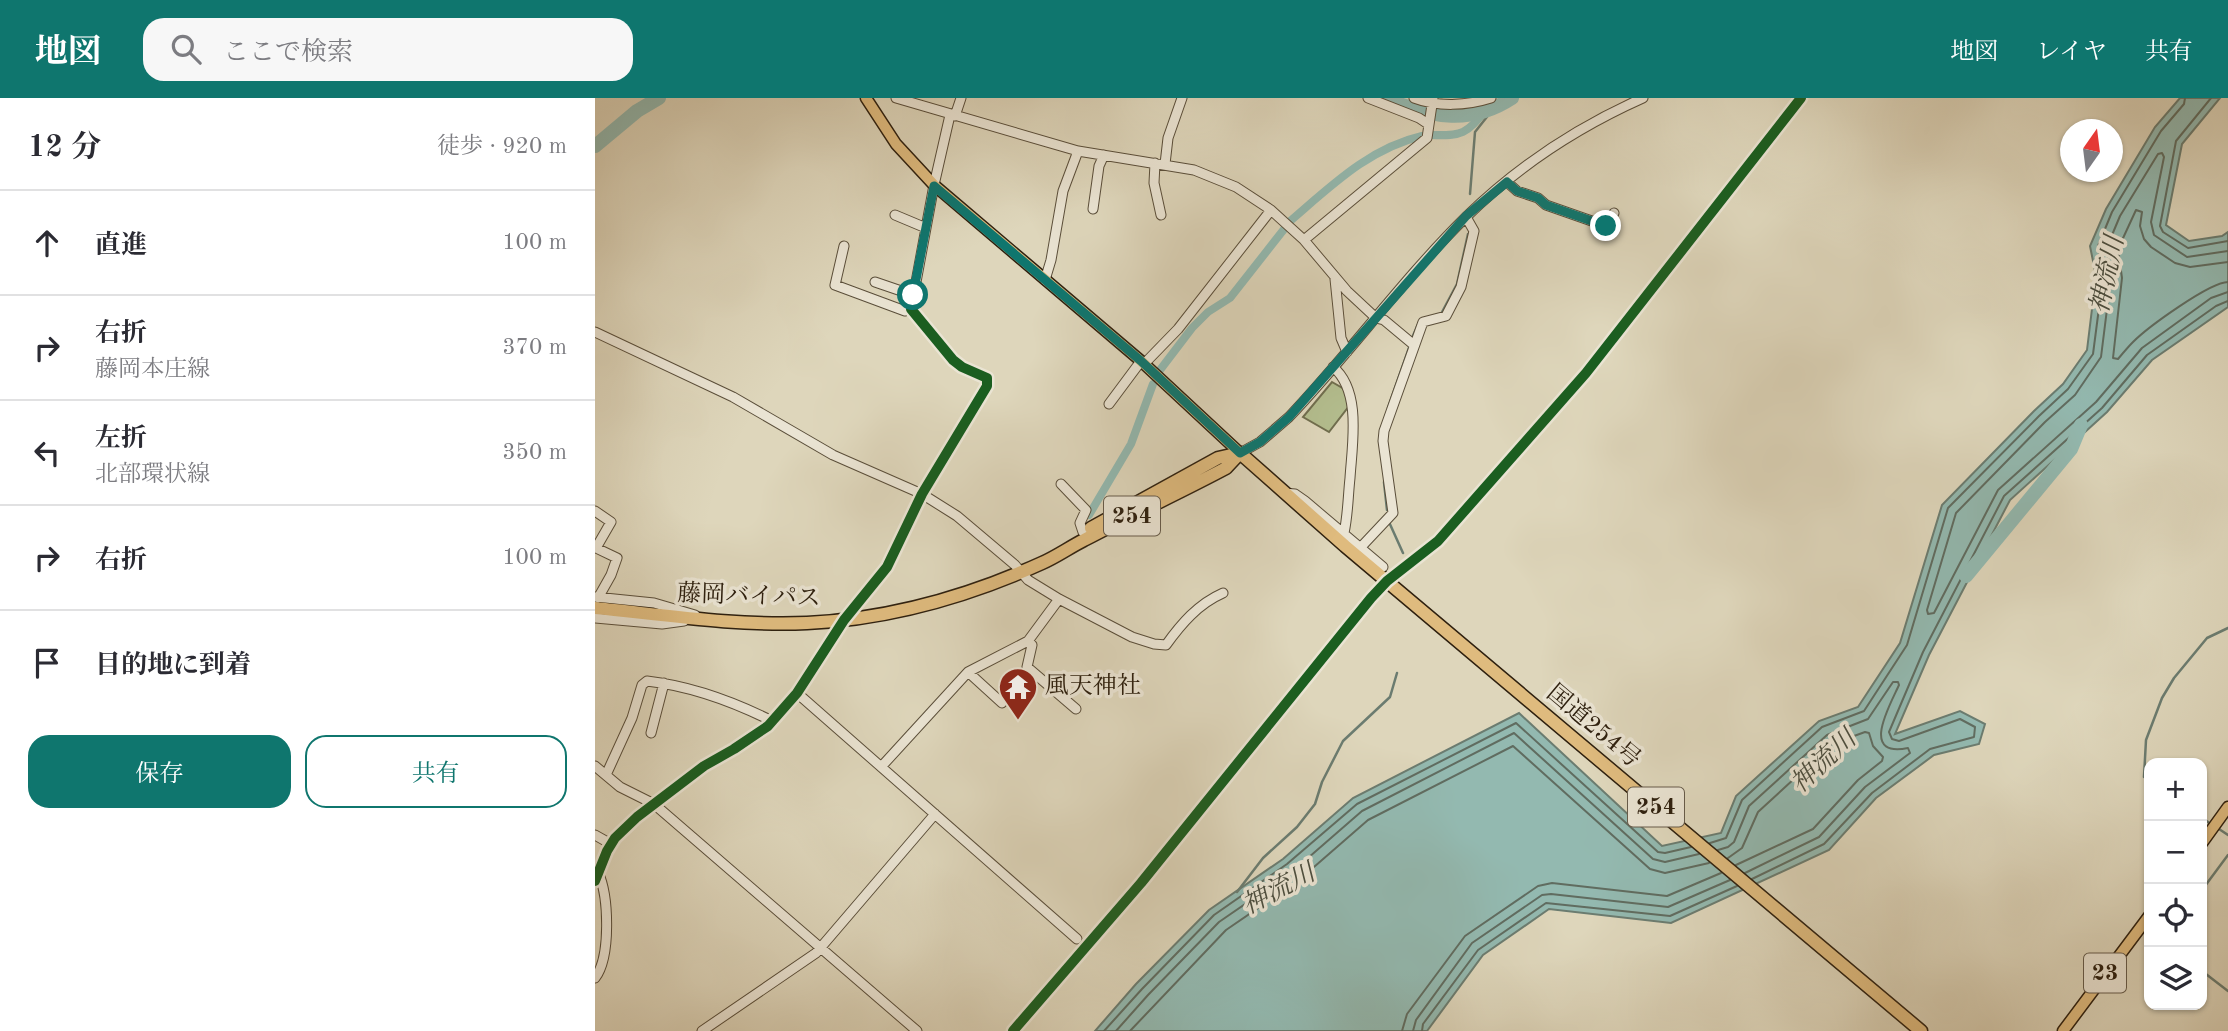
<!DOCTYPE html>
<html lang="ja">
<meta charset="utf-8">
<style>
body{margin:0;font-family:"Old Standard TT","Noto Serif JP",serif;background:#f7f7f7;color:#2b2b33}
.controls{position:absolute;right:21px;bottom:21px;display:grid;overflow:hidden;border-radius:14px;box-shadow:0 2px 5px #0004}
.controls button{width:63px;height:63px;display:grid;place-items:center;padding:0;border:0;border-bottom:2px solid #e1e1e2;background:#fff;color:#2b2b33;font:35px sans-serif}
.compass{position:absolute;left:1465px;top:21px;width:63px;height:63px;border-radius:50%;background:#fff;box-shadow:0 2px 5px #0004;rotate:14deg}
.stop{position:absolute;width:21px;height:21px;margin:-16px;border:5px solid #0f766e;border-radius:50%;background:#fff}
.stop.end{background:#0f766e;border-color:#fff;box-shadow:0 2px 7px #0008}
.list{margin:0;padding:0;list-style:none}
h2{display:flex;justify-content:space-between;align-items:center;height:91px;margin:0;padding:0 28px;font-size:30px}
h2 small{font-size:23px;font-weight:400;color:#7c7c81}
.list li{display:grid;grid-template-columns:46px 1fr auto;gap:21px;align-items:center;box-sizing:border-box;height:105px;padding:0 28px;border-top:2px solid #e1e1e2}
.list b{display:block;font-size:26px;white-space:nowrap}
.list p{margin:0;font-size:23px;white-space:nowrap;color:#7c7c81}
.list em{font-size:23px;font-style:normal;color:#7c7c81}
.actions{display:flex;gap:14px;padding:21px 28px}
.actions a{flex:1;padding:16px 0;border:2px solid #0f766e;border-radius:21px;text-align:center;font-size:24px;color:#0f766e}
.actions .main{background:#0f766e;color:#fff}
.icon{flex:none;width:38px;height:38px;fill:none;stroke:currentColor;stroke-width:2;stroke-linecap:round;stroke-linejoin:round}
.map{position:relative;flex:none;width:1633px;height:933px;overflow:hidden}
header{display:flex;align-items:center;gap:42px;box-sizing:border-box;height:98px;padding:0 35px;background:#0f766e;color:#fff}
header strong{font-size:33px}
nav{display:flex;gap:38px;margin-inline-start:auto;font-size:24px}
.search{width:490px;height:63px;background:#f7f7f7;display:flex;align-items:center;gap:18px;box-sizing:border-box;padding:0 24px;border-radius:21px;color:#7c7c81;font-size:26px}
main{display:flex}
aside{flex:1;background:#fff}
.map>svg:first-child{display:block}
.green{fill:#b3bd8e;stroke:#706e4e;stroke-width:2}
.water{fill:#93b9b0;stroke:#6b7c70;stroke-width:2}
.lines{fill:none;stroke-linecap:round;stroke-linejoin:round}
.shore{stroke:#606c60;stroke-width:2}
.stream{stroke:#6b7c70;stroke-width:2.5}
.canal{stroke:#93b9b0;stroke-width:8}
.river{stroke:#93b9b0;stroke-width:14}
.minor-casing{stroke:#5a4e3a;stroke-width:11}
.major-casing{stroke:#2e200f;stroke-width:13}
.highway-casing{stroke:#2e200f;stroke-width:15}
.minor{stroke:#eae4d3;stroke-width:9}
.major{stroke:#dfbb7e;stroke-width:10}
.highway{stroke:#dfbb7e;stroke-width:12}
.cycleway-casing{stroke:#eae4d3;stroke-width:15}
.cycleway{stroke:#1b5e20;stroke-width:10}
.route{stroke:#0f766e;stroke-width:9}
.labels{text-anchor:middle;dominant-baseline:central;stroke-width:7;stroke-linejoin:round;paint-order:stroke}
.shield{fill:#eae4d3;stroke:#665b4a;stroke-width:2}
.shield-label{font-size:23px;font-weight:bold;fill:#2e200f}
.street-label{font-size:24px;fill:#2e200f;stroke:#eae4d3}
.poi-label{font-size:24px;fill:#2e200f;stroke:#eae4d3;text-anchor:start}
.water-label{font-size:26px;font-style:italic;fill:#4c4e3f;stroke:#eae4d3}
</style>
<header>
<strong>地図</strong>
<div class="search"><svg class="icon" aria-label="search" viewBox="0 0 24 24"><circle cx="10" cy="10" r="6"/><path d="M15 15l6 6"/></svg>ここで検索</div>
<nav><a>地図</a><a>レイヤ</a><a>共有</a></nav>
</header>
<main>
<aside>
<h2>12 分<small>徒歩 · 920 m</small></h2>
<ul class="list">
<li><svg class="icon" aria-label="ahead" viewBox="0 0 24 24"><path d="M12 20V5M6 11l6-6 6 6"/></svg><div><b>直進</b></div><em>100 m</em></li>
<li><svg class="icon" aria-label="right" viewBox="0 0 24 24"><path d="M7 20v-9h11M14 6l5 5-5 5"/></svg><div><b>右折</b><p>藤岡本庄線</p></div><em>370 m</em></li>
<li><svg class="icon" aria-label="left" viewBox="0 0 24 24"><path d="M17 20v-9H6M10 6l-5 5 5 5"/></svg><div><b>左折</b><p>北部環状線</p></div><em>350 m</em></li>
<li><svg class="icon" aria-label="right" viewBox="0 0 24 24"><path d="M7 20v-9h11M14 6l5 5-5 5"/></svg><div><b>右折</b></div><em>100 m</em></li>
<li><svg class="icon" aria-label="arrive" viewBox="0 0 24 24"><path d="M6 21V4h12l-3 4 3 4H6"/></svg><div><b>目的地に到着</b></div></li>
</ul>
<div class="actions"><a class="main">保存</a><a>共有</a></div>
</aside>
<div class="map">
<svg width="1633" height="933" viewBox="0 0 1633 933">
<rect width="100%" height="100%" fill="#ded6bb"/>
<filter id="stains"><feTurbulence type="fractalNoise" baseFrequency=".00286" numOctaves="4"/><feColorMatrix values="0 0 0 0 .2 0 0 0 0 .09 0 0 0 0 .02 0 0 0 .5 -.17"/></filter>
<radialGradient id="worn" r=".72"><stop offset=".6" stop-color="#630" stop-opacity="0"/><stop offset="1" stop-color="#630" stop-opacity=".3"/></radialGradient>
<path class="green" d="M737,284L749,291L754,308L734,334L708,319Z"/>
<path class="water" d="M1585,0H1625L1587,46L1571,127L1594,143L1627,138L1633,134V209L1557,262L1512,314L1415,402L1334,557L1300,636L1365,613L1390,626L1384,646L1339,657L1281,700L1234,752L1076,825L954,811L888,857L832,933H500L541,886L614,812L688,761L758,700L924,615L1067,748L1126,735L1141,698L1224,623L1263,609L1305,545L1347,407L1439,313L1468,286L1492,252L1501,178L1495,148L1511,111L1560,29Z"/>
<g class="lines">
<path class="shore" d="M1616,0L1581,43L1565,128L1568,134L1593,150L1633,143
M1633,153L1592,159L1559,137L1556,124L1569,59L1567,55L1563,56L1525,118L1512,149L1516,179L1506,259L1480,297L1450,324L1361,415L1332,512L1333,516L1339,515L1403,392L1501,304L1547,250L1616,200L1633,194
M1633,164L1595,169L1580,165L1556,149L1549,141L1545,128L1547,114L1541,112L1523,151L1527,180L1518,260L1523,261C1528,255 1533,249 1538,244C1553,229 1615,184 1633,184
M1115,745L1131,740L1147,702L1227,629L1269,613L1312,547L1353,410L1444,318L1473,291L1498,256L1508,179L1503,148L1517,114L1566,33L1589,6L1590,0
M1123,752L1133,749L1139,744L1154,708L1232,637L1273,621L1298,584H1303L1304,587C1295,607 1264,660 1313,650L1315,655L1270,689L1224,739L1150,775
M1133,760L1147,750L1163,714L1237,646L1270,634L1274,635L1278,648L1288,659L1287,663L1263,682L1218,731L1141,767
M1157,781L1229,746L1277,695L1335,651L1379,639L1380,629L1365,621L1304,643L1297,641L1294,634L1328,554L1409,398L1507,310L1552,257L1621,208L1633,203
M509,933L547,891L619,817L692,766L762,706L921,625L1063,754L1070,755L1096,749
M521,933L553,897L624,824L698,773L767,713L919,635L1058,761L1070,764L1104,756
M535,933L631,832L704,782L773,722L918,648L1055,771L1070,775L1114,765
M807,933L812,916L870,838L943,788L957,785L1072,798L1126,775
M818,933L821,922L877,845L947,797L956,796L1073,809L1135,782
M827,933L828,926L883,852L951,805L1075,818L1142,788"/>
<path class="stream" d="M875,96L880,34L895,15V11
M846,216L862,186L873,136
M817,240L824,224
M793,310L815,247
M789,384L792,412
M794,424L808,455
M1554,682L1549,679L1551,642L1567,600L1579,580L1612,540L1633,530
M1607,720L1613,724
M1624,731L1633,737
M1607,792L1633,757
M642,794L668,760L702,729L720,706L727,684L748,643L795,599L802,575
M1607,873L1633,893"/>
<path class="canal" d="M836,37C868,38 871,36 891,12
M694,124C735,89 774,50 827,38
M565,272L597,230L613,214L635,200L690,130
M494,417L536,346L558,286"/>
<path class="river" d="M789,0C833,18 873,29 917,0
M0,48L42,13L64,0
M1371,478L1476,351L1486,327"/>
<g class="minor-casing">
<path id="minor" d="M301,0L483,53L599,72L641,89L676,112L709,142L752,193L781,220L789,222L819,247
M773,0L824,20L833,26
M819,0C843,9 871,8 896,0
M360,18L366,0
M560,65L559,85L566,117
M570,66L573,40L587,0
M912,84L922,93L943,100L951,107L1011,128L1019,115
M498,111L504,68L509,57
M300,117L331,130
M709,142L832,40L838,0
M249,148L240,187L310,213L316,211
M740,181L746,240L752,254
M450,182L456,162L468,93L483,53
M280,184L318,197
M316,211L339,87L355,17
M0,234L138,299L238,357L327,396L362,418L420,467L433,482L464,501L537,539L559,546L571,547C586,526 603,506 628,495
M549,266L583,231L676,112
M738,269C767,293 757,347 755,380C753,398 753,417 749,435
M514,306L546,263
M645,355L665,344L694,319C755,255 808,181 871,119C922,69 983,29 1048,0
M466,386L491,412L485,425L488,434
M689,395L700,396L710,403L788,469
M0,413L16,424L1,450L22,460L16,477L3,500
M766,449L798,415L788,343L789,333L828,224L851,218L866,189L879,133L871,119
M0,499L59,505L100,517
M0,520L67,526L89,523
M433,543L437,547L432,569L481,611
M373,574L407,605
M202,595L482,841
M56,635L69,585
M0,668L25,689L59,706L322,933
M286,669L373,574L433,543L464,501
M11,677L37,620L47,587L52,583C95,588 139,604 177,623
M0,737L16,746
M0,783L12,753L20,740L42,719L109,668L139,651L173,628L202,595L249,522L292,469L327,396L392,288V280L367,269L358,262L316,211
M0,880C16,859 14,798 3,774
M107,933L221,855L340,716"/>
</g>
<g class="major-casing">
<path id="major" d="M271,0L301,46L339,87L546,263L645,355
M1607,745L1633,709
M1468,933L1554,818"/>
</g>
<g class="highway-casing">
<path id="highway" d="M645,355L750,448L1326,933
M496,430L623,360L645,355
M0,510C70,517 142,528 212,525C295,521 372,499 447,465C461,459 475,449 489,442C536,417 584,395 631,370L645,355"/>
</g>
<use href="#minor" class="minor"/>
<use href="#major" class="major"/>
<use href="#highway" class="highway"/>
<g class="cycleway-casing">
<path id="cycleway" d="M0,783L12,753L20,740L42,719L109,668L139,651L173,628L202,595L249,522L292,469L327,396L392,288V280L367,269L358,262L316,211
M418,933L546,785L776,500L792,483L843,443L991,275L1206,0"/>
</g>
<use href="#cycleway" class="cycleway"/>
</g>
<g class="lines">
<path class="route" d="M318,197L339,88L546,263L645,355L665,344L694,319L871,118L912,84L922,93L943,100L951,107L1011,128"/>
</g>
<defs>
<g id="temple-pin" transform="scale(2.0125)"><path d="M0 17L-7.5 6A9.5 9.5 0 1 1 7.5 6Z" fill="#8f2418" stroke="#eae4d3"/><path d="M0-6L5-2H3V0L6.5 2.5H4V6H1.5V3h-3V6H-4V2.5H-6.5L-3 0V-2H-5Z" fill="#fff"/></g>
</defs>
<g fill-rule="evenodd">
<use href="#temple-pin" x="423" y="589"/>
</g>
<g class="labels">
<g class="shield">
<rect x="509" y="398.5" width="56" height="39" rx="5"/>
<rect x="1033" y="689.5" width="56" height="39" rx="5"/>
<rect x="1489" y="855.5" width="42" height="39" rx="5"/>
</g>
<g class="shield-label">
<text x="537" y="418">254</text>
<text x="1061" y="709">254</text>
<text x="1510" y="875">23</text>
</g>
<g class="street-label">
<text transform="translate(154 499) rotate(2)">藤岡バイパス</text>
<text transform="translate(998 629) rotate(40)">国道254号</text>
</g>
<g class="poi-label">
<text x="450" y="589">風天神社</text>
</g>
<g class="water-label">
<text transform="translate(1513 177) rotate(-78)">神流川</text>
<text transform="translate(1229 664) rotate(-43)">神流川</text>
<text transform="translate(684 792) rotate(-28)">神流川</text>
</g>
</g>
<rect width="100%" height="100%" filter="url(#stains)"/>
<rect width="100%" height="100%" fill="url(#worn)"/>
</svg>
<div class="controls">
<button>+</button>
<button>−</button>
<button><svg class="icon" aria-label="locate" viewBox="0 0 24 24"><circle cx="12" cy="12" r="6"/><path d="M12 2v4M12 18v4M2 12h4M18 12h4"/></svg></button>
<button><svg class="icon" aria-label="layers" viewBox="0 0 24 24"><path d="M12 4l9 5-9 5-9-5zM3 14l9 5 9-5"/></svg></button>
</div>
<svg class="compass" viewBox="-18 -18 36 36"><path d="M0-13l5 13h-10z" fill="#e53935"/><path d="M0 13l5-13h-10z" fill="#7c7c81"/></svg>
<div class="stop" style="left:318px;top:197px"></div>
<div class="stop end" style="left:1011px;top:128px"></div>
</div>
</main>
